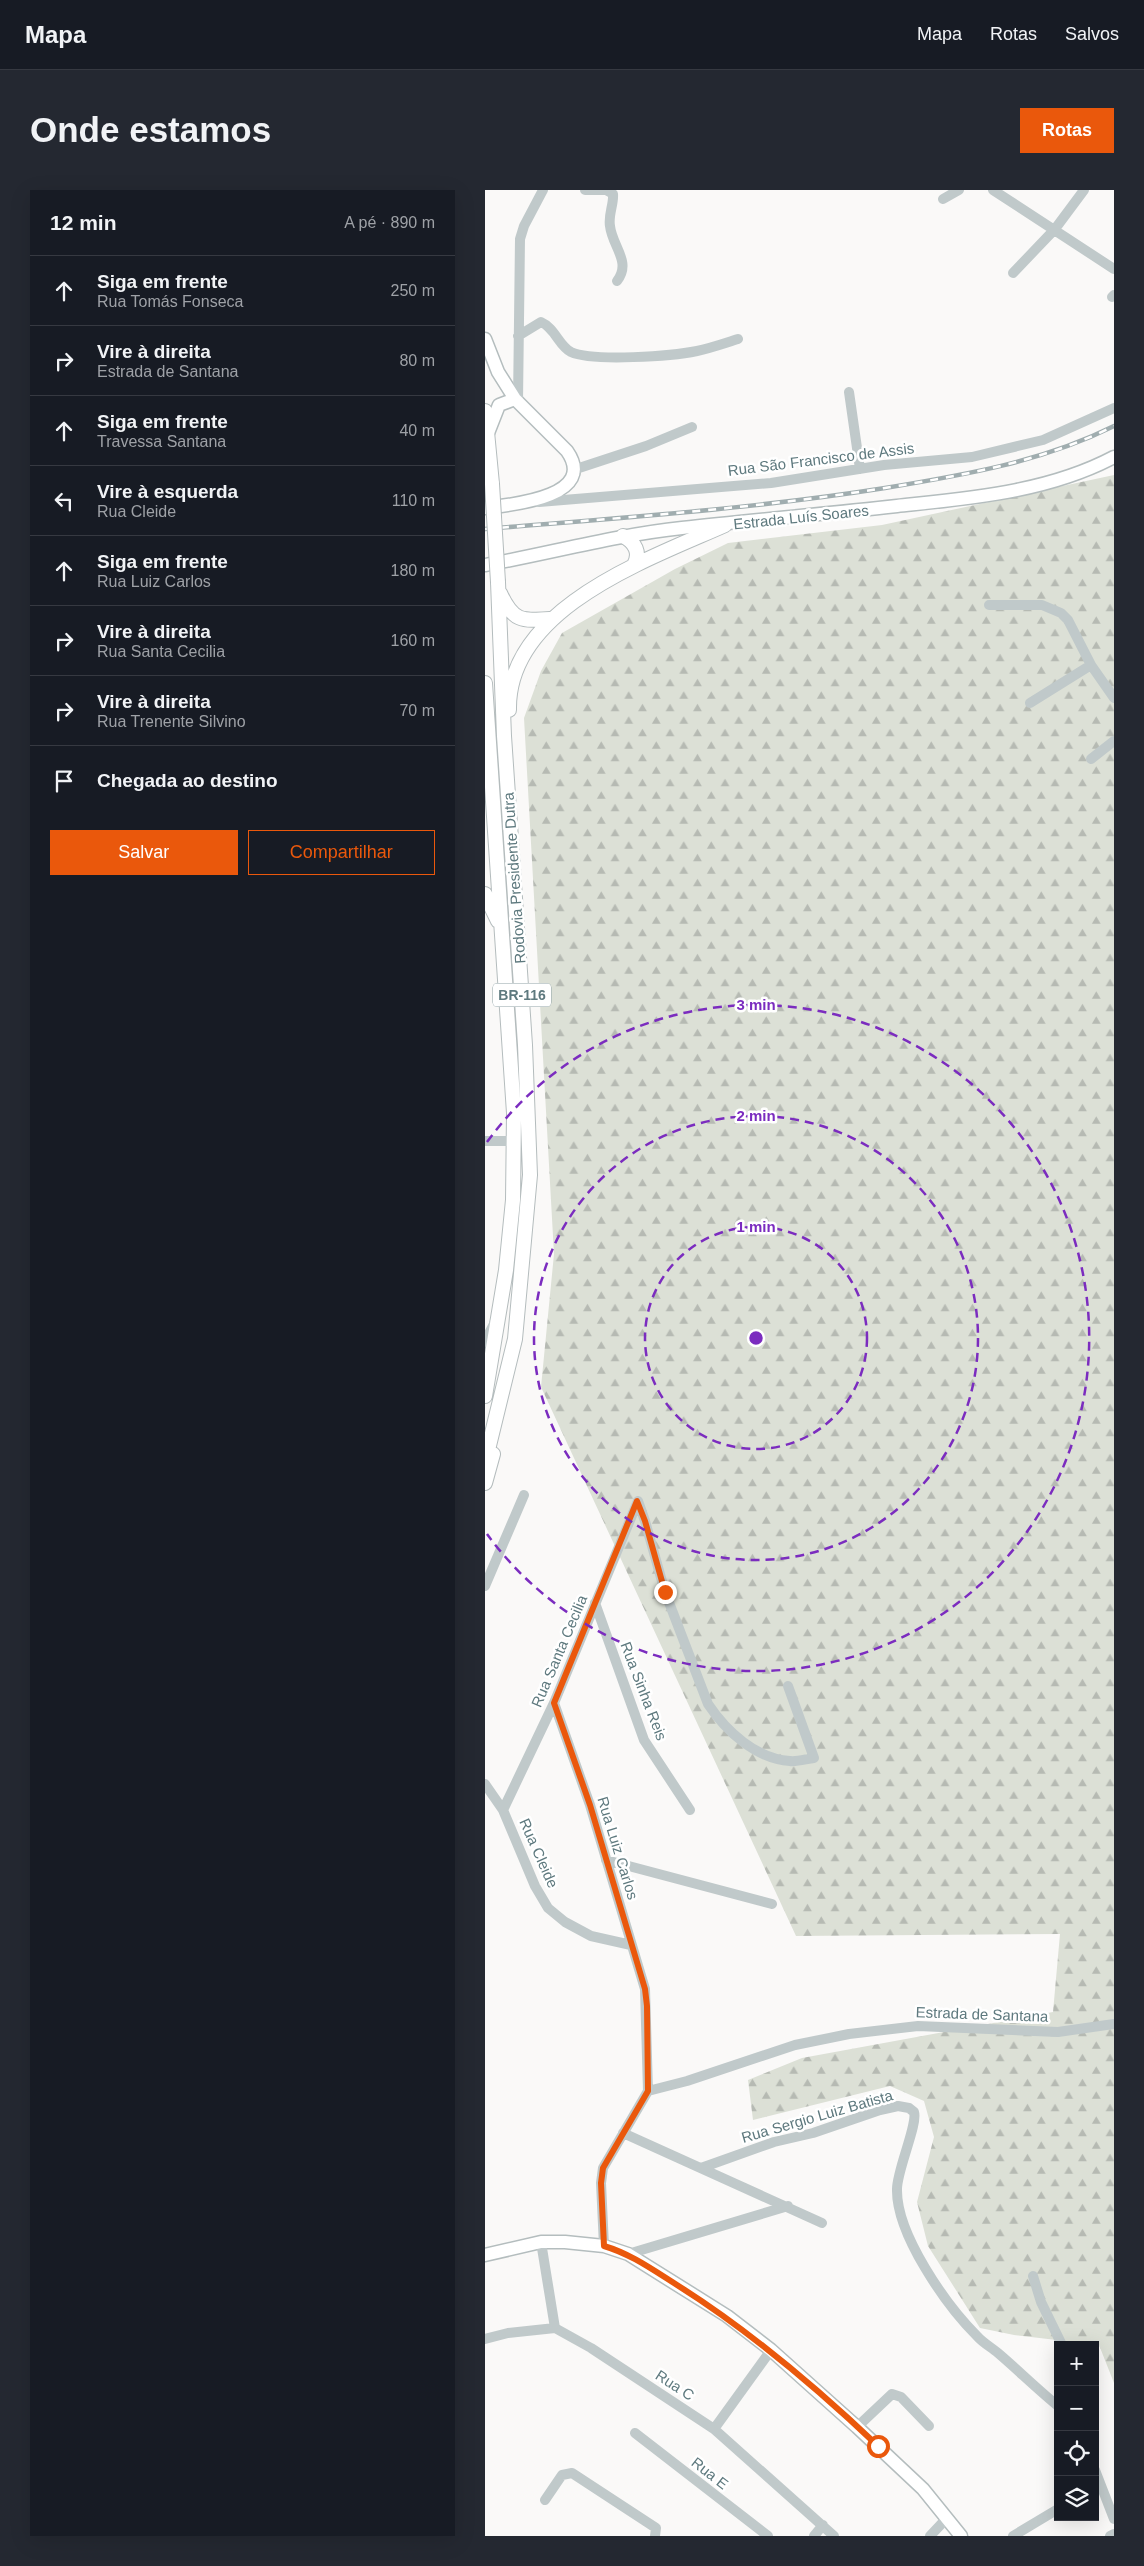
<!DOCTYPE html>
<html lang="pt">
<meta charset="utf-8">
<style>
body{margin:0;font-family:Helvetica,sans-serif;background:#242831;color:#f1f3f6}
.controls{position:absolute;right:15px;bottom:15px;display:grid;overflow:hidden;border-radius:0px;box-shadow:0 5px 20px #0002}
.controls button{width:45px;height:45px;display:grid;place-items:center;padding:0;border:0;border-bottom:1px solid #363941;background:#171b24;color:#f1f3f6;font:25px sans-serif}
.stop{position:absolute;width:15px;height:15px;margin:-11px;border:4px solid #ea580c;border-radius:50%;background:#fff}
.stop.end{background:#ea580c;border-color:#fff;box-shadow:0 1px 5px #0008}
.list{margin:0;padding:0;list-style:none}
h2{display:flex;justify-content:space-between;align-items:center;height:65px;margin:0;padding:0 20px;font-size:21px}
h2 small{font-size:16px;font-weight:400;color:#9ea1a6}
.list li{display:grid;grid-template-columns:32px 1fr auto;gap:15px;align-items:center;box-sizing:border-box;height:70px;padding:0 20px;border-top:1px solid #363941}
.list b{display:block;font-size:19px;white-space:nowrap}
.list p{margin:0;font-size:16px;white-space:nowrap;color:#9ea1a6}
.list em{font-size:16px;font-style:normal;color:#9ea1a6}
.actions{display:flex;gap:10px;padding:15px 20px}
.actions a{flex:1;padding:11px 0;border:1px solid #ea580c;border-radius:0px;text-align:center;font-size:18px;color:#ea580c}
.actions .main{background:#ea580c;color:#fff}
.icon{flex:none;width:28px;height:28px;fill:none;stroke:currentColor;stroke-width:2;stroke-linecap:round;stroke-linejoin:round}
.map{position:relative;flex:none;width:629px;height:2346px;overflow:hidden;border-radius:0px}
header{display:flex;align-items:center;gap:30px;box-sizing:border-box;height:70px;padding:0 25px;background:#171b24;border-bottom:1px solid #363941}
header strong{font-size:24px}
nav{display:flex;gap:28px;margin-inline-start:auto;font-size:18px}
.intro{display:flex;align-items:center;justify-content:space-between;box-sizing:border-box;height:120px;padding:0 30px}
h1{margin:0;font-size:35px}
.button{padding:12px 22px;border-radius:0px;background:#ea580c;color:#fff;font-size:18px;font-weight:700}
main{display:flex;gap:30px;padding:0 30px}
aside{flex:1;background:#171b24;border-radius:0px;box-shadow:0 5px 20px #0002}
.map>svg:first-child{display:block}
.forest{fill:url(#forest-firs)}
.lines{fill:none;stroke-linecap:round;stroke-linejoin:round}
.major-casing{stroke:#b4bdbe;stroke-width:15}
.highway-casing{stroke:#b4bcbd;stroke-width:16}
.minor{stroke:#c0c9ca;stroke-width:10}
.major{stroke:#fff;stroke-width:12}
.highway{stroke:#fff;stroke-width:14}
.rail-casing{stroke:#a0adaf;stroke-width:4.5}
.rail{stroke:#fff;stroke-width:2.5;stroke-dasharray:8;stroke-linecap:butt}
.highway-bridge-casing{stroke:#b4bcbd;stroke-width:16;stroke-linecap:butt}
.highway-bridge{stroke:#fff;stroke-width:14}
.route{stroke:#ea580c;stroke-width:6}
.ring{fill:none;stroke:#7b2cbf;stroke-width:2.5;stroke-dasharray:9 6}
.labels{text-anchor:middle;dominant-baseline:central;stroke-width:5;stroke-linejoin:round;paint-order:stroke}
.shield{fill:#fff;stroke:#8ea1a5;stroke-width:1}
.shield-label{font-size:14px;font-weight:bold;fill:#5e797e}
.street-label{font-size:15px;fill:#5e797e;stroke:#fff}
.centre{fill:#7b2cbf;stroke:#fff;stroke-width:2.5}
.ring-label{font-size:15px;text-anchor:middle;font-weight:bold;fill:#7b2cbf;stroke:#fff;stroke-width:5;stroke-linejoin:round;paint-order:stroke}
</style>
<header>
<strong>Mapa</strong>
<nav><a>Mapa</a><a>Rotas</a><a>Salvos</a></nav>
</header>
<div class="intro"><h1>Onde estamos</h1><a class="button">Rotas</a></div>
<main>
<aside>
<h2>12 min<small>A pé · 890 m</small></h2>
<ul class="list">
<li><svg class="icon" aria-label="ahead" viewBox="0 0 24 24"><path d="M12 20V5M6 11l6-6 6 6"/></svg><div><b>Siga em frente</b><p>Rua Tomás Fonseca</p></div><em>250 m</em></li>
<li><svg class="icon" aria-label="right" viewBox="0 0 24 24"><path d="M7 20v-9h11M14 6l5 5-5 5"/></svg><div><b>Vire à direita</b><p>Estrada de Santana</p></div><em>80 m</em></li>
<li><svg class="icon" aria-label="ahead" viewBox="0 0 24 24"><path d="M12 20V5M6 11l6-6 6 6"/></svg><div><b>Siga em frente</b><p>Travessa Santana</p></div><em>40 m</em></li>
<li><svg class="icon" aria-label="left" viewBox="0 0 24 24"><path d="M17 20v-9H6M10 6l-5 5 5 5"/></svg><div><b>Vire à esquerda</b><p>Rua Cleide</p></div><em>110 m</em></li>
<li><svg class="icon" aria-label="ahead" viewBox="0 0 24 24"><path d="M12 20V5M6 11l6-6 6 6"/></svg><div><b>Siga em frente</b><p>Rua Luiz Carlos</p></div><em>180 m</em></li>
<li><svg class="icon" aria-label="right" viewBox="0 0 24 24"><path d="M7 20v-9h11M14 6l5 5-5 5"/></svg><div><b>Vire à direita</b><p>Rua Santa Cecilia</p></div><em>160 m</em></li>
<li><svg class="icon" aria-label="right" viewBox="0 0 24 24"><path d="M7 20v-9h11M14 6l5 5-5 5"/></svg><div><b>Vire à direita</b><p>Rua Trenente Silvino</p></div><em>70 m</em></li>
<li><svg class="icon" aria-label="arrive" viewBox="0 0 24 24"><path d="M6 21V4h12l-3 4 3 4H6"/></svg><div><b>Chegada ao destino</b></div></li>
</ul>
<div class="actions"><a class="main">Salvar</a><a>Compartilhar</a></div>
</aside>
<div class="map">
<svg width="629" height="2346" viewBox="0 0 629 2346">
<defs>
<pattern id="forest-firs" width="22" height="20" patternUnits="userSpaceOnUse" patternTransform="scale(1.25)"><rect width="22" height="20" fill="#dce0d6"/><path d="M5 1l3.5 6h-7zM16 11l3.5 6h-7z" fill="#b6bab3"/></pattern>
</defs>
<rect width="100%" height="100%" fill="#faf9f8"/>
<path class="forest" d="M629,285V2193L614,2155L529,2145L495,2138L443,2056L432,2012L449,1947L439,1911L405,1896L268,1930L263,1890L317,1868L568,1822L575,1744L311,1746L56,1197L69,1064L39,528L56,481L77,443L190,379L243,353L397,335Z"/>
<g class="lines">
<g class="major-casing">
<path id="major" d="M0,149L13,182L30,209L82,261C114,307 25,315 0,318
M3,243L14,215L30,209
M0,375C66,363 131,345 197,338C269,330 341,324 412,316C486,308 563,302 629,267
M0,2065L56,2052H80L119,2056L143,2064L242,2126L286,2160L372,2237L438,2299L476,2346"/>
</g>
<g class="highway-casing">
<path id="highway" d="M0,221L7,294
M138,346C150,352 156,363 149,375
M15,403C28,432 37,431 66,429
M0,493L29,923L28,1010L21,1080L0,1206
M24,520C22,418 164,369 240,335
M0,704L13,731
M0,1272L30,1149L45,985L40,855L19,546L13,392
M0,1293L8,1264"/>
</g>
<path class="minor" d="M100,0H121L128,4C129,14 123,25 125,36C127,56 147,72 132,91
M508,0L629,79
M458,9L474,0
M528,83L570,39L599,0
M627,107L629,105
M33,146L56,132C70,138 74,156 86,162C108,172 188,166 212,161C226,158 240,153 253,149
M364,202L375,279
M33,212L35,49L39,36L58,0
M88,280L161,256L207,237
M54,312L286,293L399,275L487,267L558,250L629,218
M504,415H557L576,423L583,430L606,475L629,508
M545,513L606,475
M606,569L629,551
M0,951H29
M0,1151L10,1132
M153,1311L160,1331L180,1402L223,1514C241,1541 271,1569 305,1571C312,1572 321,1569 329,1568L303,1496
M0,1396L39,1305
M110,1413L159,1550L205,1620
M69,1513L105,1615L160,1799L163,1901
M0,1594L18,1620L50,1696L63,1718L80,1732L106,1746L146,1755
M18,1620L69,1513L153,1311
M121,1670L287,1714
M163,1901L202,1891L310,1855L364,1844L433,1836L573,1842L629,1834
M138,1943L337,2033
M216,1978L289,1952L328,1943L395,1920L413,1916L424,1918L429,1922C433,1934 412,1980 412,1999C411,2044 461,2115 492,2146C498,2153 506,2157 513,2163C533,2180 552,2199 573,2216
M56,2052L70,2138L106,2158L229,2239L349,2346
M119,2056L116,1993L118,1978L163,1901
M143,2064L303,2016
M548,2086L556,2112L577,2155
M0,2149L23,2143L70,2138
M372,2237L407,2204L416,2207L444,2236
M229,2239L286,2160
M150,2243L283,2346
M610,2280L629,2329
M60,2310L77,2285L87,2283L171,2338L170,2346
M329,2346L338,2335
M445,2346L462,2328
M528,2346L573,2319
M625,2346L629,2344"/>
<use href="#major" class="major"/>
<use href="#highway" class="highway"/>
<g class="rail-casing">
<path id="rail" d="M0,339C133,328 267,319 400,298C479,285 557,272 629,236"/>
</g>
<use href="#rail" class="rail"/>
<g class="highway-bridge-casing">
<path id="highway-bridge" d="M7,294L13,392"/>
</g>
<use href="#highway-bridge" class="highway-bridge"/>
</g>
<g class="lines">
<path class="route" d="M180,1402L160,1331L152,1311L69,1513L105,1615L160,1799L162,1816L163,1901L118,1978L116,1993L119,2056C146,2064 168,2080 192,2095C265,2141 330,2196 393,2256"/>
</g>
<g class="ring">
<circle cx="271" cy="1148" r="111"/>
<circle cx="271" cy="1148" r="222"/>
<path d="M2 952A333 333 0 1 1 2 1344"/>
</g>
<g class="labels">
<rect class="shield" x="8" y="793.5" width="58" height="23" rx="4"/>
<g class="shield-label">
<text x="37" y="805">BR-116</text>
</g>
<g class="street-label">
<text transform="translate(336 269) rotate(-7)">Rua São Francisco de Assis</text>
<text transform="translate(316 327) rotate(-6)">Estrada Luís Soares</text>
<text transform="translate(29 688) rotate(-94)">Rodovia Presidente Dutra</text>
<text transform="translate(74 1461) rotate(-67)">Rua Santa Cecilia</text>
<text transform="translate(159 1501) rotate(69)">Rua Sinha Reis</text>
<text transform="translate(133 1658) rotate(73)">Rua Luiz Carlos</text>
<text transform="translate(54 1663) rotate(66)">Rua Cleide</text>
<text transform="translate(497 1824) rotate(2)">Estrada de Santana</text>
<text transform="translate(332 1926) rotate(-16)">Rua Sergio Luiz Batista</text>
<text transform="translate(190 2195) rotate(33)">Rua C</text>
<text transform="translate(225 2283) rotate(38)">Rua E</text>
</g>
</g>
<circle cx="271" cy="1148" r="8" class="centre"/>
<g class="ring-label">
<text x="271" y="820">3 min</text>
<text x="271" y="931">2 min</text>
<text x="271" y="1042">1 min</text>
</g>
</svg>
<div class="controls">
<button>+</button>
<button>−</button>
<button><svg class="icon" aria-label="locate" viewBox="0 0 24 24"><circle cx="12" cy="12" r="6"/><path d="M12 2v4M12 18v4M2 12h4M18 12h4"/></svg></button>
<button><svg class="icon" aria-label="layers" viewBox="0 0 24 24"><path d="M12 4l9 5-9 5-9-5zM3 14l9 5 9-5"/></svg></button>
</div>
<div class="stop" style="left:393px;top:2256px"></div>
<div class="stop end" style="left:180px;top:1402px"></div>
</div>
</main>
